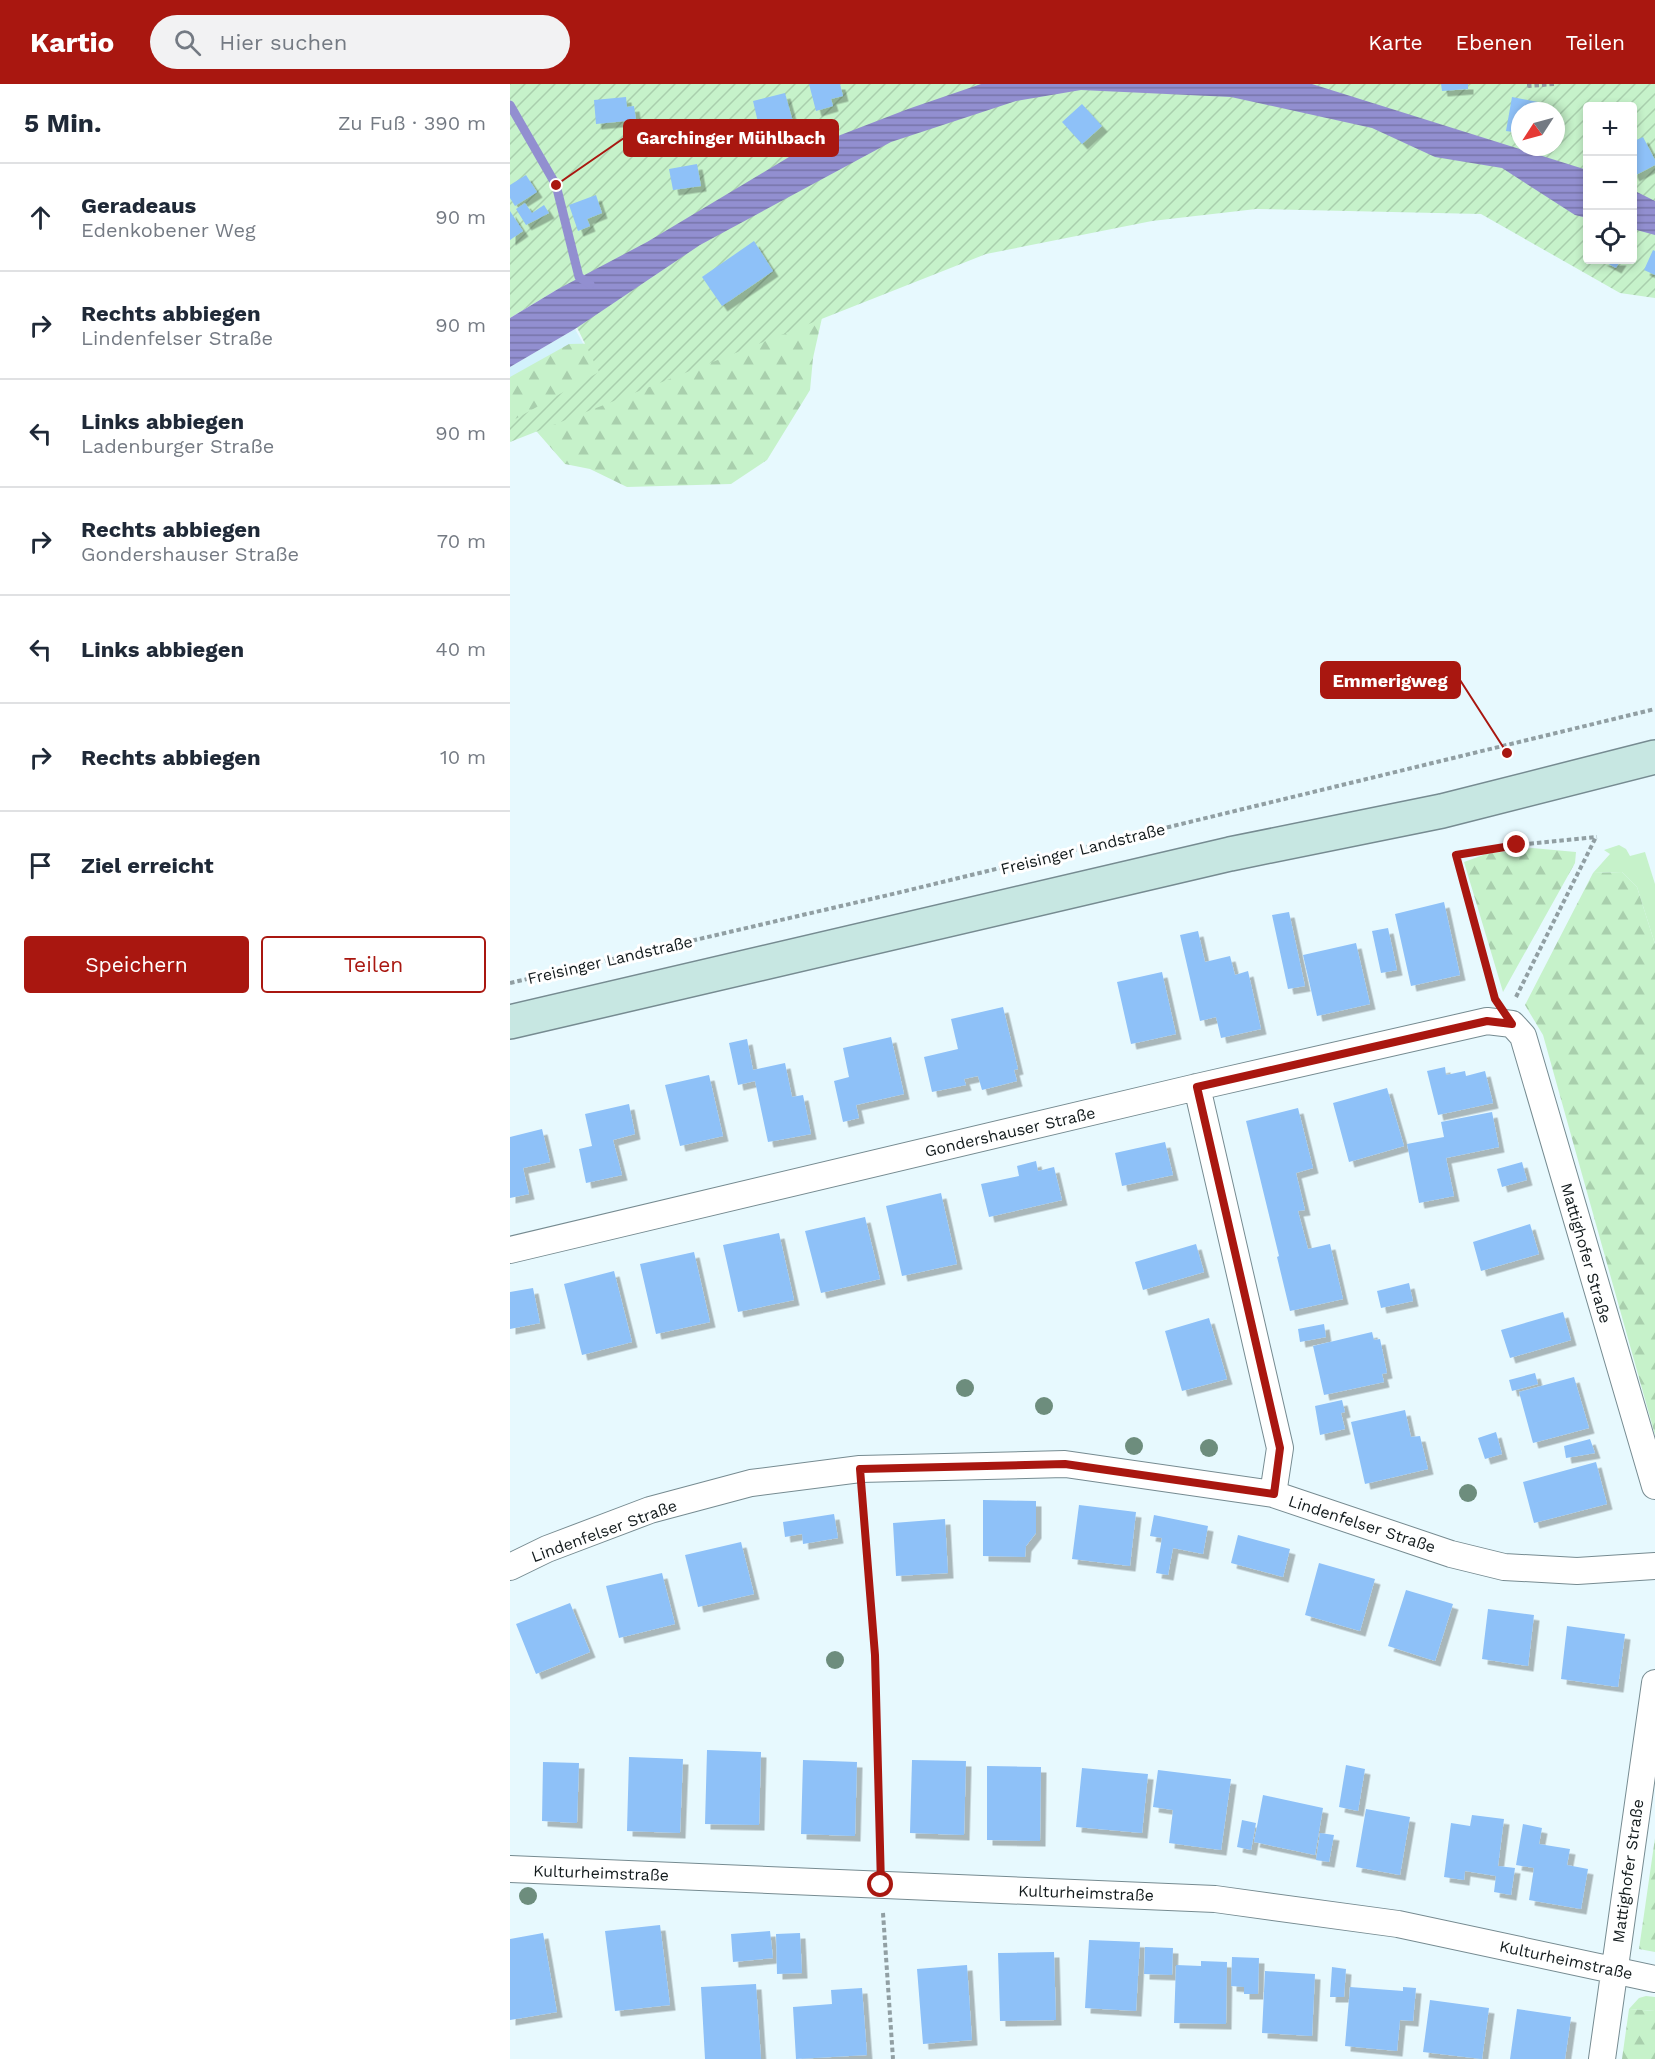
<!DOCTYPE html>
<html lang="de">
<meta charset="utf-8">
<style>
body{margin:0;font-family:"Work Sans",sans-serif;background:#f2f2f3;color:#1f2937}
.controls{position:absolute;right:18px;top:18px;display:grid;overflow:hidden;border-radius:6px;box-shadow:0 3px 9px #0003}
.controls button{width:54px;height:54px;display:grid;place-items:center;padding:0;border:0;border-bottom:2px solid #e0e1e3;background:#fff;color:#1f2937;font:30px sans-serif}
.compass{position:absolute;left:1001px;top:18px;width:54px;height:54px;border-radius:50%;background:#fff;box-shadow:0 3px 9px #0003;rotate:234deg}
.stop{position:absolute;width:18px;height:18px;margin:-14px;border:4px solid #a91710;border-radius:50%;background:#fff}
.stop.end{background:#a91710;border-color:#fff;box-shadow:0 2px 6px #0008}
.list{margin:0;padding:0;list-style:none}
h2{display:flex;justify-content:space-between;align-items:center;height:78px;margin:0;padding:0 24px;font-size:26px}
h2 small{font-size:20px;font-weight:400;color:#747a83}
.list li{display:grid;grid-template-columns:39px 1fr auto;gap:18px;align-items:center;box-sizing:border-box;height:108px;padding:0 24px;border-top:2px solid #e0e1e3}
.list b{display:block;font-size:22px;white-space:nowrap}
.list p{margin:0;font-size:20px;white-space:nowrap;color:#747a83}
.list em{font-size:20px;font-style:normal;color:#747a83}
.actions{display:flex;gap:12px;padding:18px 24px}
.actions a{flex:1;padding:14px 0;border:2px solid #a91710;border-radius:6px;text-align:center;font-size:21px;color:#a91710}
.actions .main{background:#a91710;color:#fff}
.icon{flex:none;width:33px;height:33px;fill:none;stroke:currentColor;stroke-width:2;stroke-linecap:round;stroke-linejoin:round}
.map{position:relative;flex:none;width:1145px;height:1975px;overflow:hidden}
header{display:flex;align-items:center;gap:36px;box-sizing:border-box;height:84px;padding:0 30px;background:#a91710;color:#fff}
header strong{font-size:28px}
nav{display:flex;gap:33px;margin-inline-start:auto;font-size:21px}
.search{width:420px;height:54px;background:#f2f2f3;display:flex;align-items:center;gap:15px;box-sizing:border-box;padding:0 21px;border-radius:33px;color:#747a83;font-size:22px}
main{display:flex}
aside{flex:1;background:#fff}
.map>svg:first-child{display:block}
.built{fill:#d2f2fb}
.grass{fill:#c6f2ca}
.forest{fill:url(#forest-firs)}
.garden{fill:url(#garden-furrows);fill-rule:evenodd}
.water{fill:url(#water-rules)}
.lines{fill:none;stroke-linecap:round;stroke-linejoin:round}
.stream{stroke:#928fd0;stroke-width:9}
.building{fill:#8ec1f8;filter:url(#shadow)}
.street-casing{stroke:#768b91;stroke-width:28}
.secondary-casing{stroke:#768b91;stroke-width:36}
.path{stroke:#919fa3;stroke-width:4;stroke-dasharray:4.5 3;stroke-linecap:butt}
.street{stroke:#fff;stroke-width:26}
.secondary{stroke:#c7e7e2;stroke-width:33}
.tree{fill:#6d8d7d}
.route{stroke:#a91710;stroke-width:8}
.labels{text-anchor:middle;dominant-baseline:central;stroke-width:6;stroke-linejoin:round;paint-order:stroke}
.street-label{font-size:16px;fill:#131b1d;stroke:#fff}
.leader{fill:none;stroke:#a91710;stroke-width:2}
.callout-dot{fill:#a91710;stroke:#fff;stroke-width:2}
.callout{fill:#a91710;stroke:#a91710;stroke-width:2}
.callout-label{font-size:18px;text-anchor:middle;font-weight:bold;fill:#fff}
</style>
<header>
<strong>Kartio</strong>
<div class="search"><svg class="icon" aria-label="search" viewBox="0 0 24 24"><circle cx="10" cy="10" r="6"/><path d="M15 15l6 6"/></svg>Hier suchen</div>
<nav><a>Karte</a><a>Ebenen</a><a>Teilen</a></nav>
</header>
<main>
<aside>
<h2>5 Min.<small>Zu Fuß · 390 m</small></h2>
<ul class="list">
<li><svg class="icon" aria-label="ahead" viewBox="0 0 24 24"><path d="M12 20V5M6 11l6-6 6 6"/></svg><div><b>Geradeaus</b><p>Edenkobener Weg</p></div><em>90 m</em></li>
<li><svg class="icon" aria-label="right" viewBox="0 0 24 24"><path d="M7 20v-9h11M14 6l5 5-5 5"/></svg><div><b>Rechts abbiegen</b><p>Lindenfelser Straße</p></div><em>90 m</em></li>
<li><svg class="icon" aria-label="left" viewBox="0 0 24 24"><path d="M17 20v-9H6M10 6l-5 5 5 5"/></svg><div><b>Links abbiegen</b><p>Ladenburger Straße</p></div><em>90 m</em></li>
<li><svg class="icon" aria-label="right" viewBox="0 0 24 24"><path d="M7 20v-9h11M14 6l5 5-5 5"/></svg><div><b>Rechts abbiegen</b><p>Gondershauser Straße</p></div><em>70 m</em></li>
<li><svg class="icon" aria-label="left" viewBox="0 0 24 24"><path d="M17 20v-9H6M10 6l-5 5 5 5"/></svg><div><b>Links abbiegen</b></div><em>40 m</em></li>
<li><svg class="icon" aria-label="right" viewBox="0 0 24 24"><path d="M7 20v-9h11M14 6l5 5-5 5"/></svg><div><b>Rechts abbiegen</b></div><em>10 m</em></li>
<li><svg class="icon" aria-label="arrive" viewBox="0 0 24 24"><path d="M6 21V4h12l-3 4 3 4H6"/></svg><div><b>Ziel erreicht</b></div></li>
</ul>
<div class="actions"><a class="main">Speichern</a><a>Teilen</a></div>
</aside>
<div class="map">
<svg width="1145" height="1975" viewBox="0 0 1145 1975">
<defs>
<pattern id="forest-firs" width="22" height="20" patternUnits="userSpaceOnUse" patternTransform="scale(1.5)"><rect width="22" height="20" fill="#c6f2ca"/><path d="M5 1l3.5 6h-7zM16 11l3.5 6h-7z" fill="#a9cfad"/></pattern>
<pattern id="garden-furrows" width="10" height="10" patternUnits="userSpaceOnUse" patternTransform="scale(1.5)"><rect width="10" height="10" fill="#c6f2ca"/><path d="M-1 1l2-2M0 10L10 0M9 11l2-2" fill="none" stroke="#a9cfad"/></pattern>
<pattern id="water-rules" width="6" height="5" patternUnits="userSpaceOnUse" patternTransform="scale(1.5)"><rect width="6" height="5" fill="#928fd0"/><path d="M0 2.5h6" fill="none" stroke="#7674a8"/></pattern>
<filter id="shadow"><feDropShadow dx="5.5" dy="5.5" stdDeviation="0" flood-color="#0004"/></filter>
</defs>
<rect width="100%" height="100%" fill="#e7f9fe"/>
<path class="built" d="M65,245L89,288L0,338V283Z"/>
<path class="grass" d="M1109,761L1116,765L1120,772L1135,768L1145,800V860L1127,803L1112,788L1083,789L1100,770L1094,766Z
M1136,1912L1145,1913V1927L1119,1925L1129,1914Z"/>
<path class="forest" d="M316,216L303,274L300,306L257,376L221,400L117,403L80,385L55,380L21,341L0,350V293L59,260L106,259Z
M1022,764L1066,768L1065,779L993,908L954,778L976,770Z
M1112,788L1127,803L1145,860V1351L1033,951L1015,921L1083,789Z
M1145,1754V1868L1129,1865Z
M1119,1925L1145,1927V1975H1112Z"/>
<path class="garden" d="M0,0H1145V214L1110,209L971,130L746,125L642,137L476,170L0,358V338L89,288L48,205L0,234ZM1078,22H1122V176H1078ZM1010,27H1046V63H1010Z"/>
<path class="water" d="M471,0H802L1077,86V134L1065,131L992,84L925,73L862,44L721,13L571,6L506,17L381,58L190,161L65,245L0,283V234L48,205L137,158L289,67L398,25Z
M1123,106L1145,117V151L1123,145Z"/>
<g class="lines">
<path class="stream" d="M0,21L46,101L69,193L80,200"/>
</g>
<path class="building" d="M299,0H330L333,12L321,15L323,22L306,27Z
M931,0H958V5L932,7Z
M275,9L283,38L250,47L243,17Z
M116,13L117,23L124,22L126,36L86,40L84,16Z
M1002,13L1028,18L1026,27H1010V49L996,47Z
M572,20L592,42L572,60L552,38Z
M1133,53L1145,76V81L1124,92L1122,88V58Z
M187,80L191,102L163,106L159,85Z
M16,91L27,108L5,122L0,114V101Z
M86,111L92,129L77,135L80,142L68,147L59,121Z
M15,119L22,129L34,121L39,129L16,141L6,125Z
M0,127L13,147L0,156Z
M244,157L263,187L212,222L192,193Z
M1143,166L1145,167V191L1134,186Z
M1091,176H1111L1106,184Z
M934,818L950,891L901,902L885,830Z
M779,828L795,902L778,905L762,831Z
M878,844L887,886L871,889L862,847Z
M688,847L695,878L720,872L725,891L738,887L751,945L711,954L706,933L690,937L670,851Z
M846,859L860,920L807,932L793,871Z
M652,888L666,950L621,960L607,898Z
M493,923L508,985L504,986L507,997L472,1006L468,992L454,995L456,1001L422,1008L414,973L448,965L441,935Z
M381,953L394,1010L346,1021L349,1034L333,1038L324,997L339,993L333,964Z
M237,955L243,986L275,979L282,1013L293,1011L301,1050L258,1058L245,997L228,1001L219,959Z
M935,983L936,991L955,987L956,992L975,987L983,1019L928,1031L917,987Z
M199,991L213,1052L170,1062L155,1001Z
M877,1004L894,1062L839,1078L823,1019Z
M119,1020L125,1050L103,1056L112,1091L76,1099L69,1065L82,1062L75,1030Z
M788,1024L803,1084L786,1089L795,1126L788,1127L798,1165L820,1160L833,1215L780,1227L767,1173L769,1172L736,1037Z
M982,1028L989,1063L936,1074L944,1112L909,1119L897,1060L934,1053L931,1038Z
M32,1045L40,1078L13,1084L19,1110L0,1114V1053Z
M655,1058L663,1091L612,1102L605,1069Z
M526,1077L528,1087L544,1083L552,1116L479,1133L471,1100L509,1092L507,1082Z
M1012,1078L1017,1096L992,1103L987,1085Z
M431,1109L447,1180L392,1192L376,1122Z
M355,1133L370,1195L311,1209L295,1147Z
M1020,1140L1029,1170L971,1187L963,1158Z
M269,1149L284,1216L228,1228L213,1161Z
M686,1160L694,1188L633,1206L625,1178Z
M184,1168L200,1238L146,1250L130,1180Z
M104,1187L122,1258L72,1271L54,1200Z
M899,1199L903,1217L871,1224L867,1207Z
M23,1204L30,1239L0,1245V1208Z
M1053,1228L1061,1256L1000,1274L991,1246Z
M699,1234L717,1295L672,1307L655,1247Z
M814,1240L816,1253L790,1258L788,1245Z
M862,1248L864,1256L870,1255L877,1289L872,1290L874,1298L814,1311L803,1262Z
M1025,1289L1028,1300L1002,1307L999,1296Z
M1064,1293L1079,1344L1023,1359L1009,1308Z
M832,1316L835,1328L831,1329L835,1345L810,1351L805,1322Z
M895,1326L901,1353L910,1352L918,1385L855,1400L841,1338Z
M986,1348L992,1370L975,1375L968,1354Z
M1080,1355L1085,1369L1056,1374L1054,1362Z
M1086,1378L1097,1420L1024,1439L1013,1398Z
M473,1416L526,1417V1449L516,1462L515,1473L473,1472Z
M569,1421L626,1428L620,1482L562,1475Z
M324,1430L328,1454L293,1460L292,1450L275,1453L273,1438Z
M644,1431L698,1442L693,1470L663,1464L658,1491L646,1489L652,1454L640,1452Z
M435,1435L438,1489L386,1492L383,1439Z
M728,1451L780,1465L773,1493L721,1479Z
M231,1458L244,1510L188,1523L175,1471Z
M809,1479L865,1495L850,1547L795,1531Z
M152,1489L165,1540L109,1554L96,1502Z
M896,1506L943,1520L925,1577L878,1562Z
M60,1519L80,1568L26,1590L6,1540Z
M978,1525L1024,1531L1018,1582L972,1575Z
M1057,1542L1115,1550L1108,1603L1051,1595Z
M197,1666L251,1668L249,1741L195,1740Z
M119,1673L173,1675L170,1749L117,1747Z
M293,1676L347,1678L345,1752L291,1750Z
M402,1676L456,1677L454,1751L400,1749Z
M33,1678L69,1679L67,1739L32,1737Z
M836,1681L855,1685L848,1727L829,1723Z
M477,1682L531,1683L530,1757L477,1756Z
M572,1684L638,1690L632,1749L566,1743Z
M648,1686L721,1695L711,1766L659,1759L663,1726L643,1723Z
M753,1711L813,1724L805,1771L744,1758Z
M856,1725L900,1733L890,1791L846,1783Z
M962,1731L994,1735L988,1782L1005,1784L1001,1811L984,1808L986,1792L955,1787L954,1796L934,1793L941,1739L960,1742Z
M732,1736L746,1739L741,1766L727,1763Z
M1013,1740L1032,1744L1029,1760L1060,1765L1057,1781L1078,1785L1071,1825L1019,1816L1024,1784L1006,1781Z
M810,1749L824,1751L819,1778L806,1776Z
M150,1841L160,1921L105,1927L95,1847Z
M260,1847L263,1874L223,1878L221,1850Z
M33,1849L47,1928L0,1936V1855Z
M290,1849L292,1889L267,1890L266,1850Z
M579,1856L630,1858L626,1927L575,1924Z
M635,1863L663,1864L662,1891L634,1890Z
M544,1868L546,1936L490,1937L488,1869Z
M722,1873L749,1874L748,1910H734V1903L721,1902Z
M691,1877L717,1878L716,1940L664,1939L666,1881L691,1882Z
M457,1881L462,1956L413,1960L407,1885Z
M822,1883L836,1885L834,1913H820Z
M755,1887L805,1890L802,1952L752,1949Z
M246,1900L251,1975H195L191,1903Z
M840,1903L893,1907V1903L906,1904L903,1937L890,1936L887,1967L835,1962Z
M352,1904L357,1971L286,1975L283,1923L322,1920L321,1906Z
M920,1916L979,1924L972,1975L913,1968Z
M1007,1925L1061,1933L1055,1975H1000Z"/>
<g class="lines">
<g class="street-casing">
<path id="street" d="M687,1003L770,1364L763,1410
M0,1166L687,1003L977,937L1002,940L1013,952L1145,1402
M0,1483L37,1465L140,1426L241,1399L350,1385L555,1380L763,1410L941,1470L994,1483L1067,1487L1145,1482
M0,1785L705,1815L888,1840L1145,1895
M1092,1975L1145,1599"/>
</g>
<g class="secondary-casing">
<path id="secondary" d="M0,938L720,770L932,727L1145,673"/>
</g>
<path class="path" d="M1019,0V2L1044,0
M0,899L387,809L1145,625
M984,909L946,771L1007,761L1087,753
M1006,913L1086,753
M353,1413L365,1571L371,1774
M373,1829L383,1975"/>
<use href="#street" class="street"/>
<use href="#secondary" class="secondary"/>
</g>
<g class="tree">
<circle cx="455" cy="1304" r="9"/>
<circle cx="534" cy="1322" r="9"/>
<circle cx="624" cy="1362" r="9"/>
<circle cx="699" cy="1364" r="9"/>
<circle cx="958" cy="1409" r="9"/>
<circle cx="325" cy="1576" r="9"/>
<circle cx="18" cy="1812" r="9"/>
</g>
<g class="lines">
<path class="route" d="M371,1801L365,1571L350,1385L555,1380L764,1410L770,1364L687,1003L977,937L1002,940L985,915L946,771L1007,761"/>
</g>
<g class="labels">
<g class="street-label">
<text transform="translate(573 765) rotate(-14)">Freisinger Landstraße</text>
<text transform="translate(100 876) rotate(-13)">Freisinger Landstraße</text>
<text transform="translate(500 1048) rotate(-13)">Gondershauser Straße</text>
<text transform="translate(1076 1169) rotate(74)">Mattighofer Straße</text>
<text transform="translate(852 1440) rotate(18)">Lindenfelser Straße</text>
<text transform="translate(94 1447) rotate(-20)">Lindenfelser Straße</text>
<text transform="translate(1118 1787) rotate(-82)">Mattighofer Straße</text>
<text transform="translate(91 1789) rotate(2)">Kulturheimstraße</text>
<text transform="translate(576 1809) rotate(2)">Kulturheimstraße</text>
<text transform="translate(1056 1876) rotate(12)">Kulturheimstraße</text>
</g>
</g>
<path class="leader" d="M46 101L114 54M997 669L950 596"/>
<g class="callout-dot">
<circle cx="46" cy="101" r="6"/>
<circle cx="997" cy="669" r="6"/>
</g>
<g class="callout">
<rect x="114" y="36" width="214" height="36" rx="6"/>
<rect x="811" y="578" width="139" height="36" rx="6"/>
</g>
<g class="callout-label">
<text x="221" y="60">Garchinger Mühlbach</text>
<text x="880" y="603">Emmerigweg</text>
</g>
</svg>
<div class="controls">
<button>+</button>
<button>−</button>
<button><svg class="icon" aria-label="locate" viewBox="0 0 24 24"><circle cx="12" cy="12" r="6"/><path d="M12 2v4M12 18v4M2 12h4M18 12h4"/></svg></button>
</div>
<svg class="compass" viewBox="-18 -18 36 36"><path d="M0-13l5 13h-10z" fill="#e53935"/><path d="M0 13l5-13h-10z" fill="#747a83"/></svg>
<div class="stop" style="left:371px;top:1801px"></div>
<div class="stop end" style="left:1007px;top:761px"></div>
</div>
</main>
